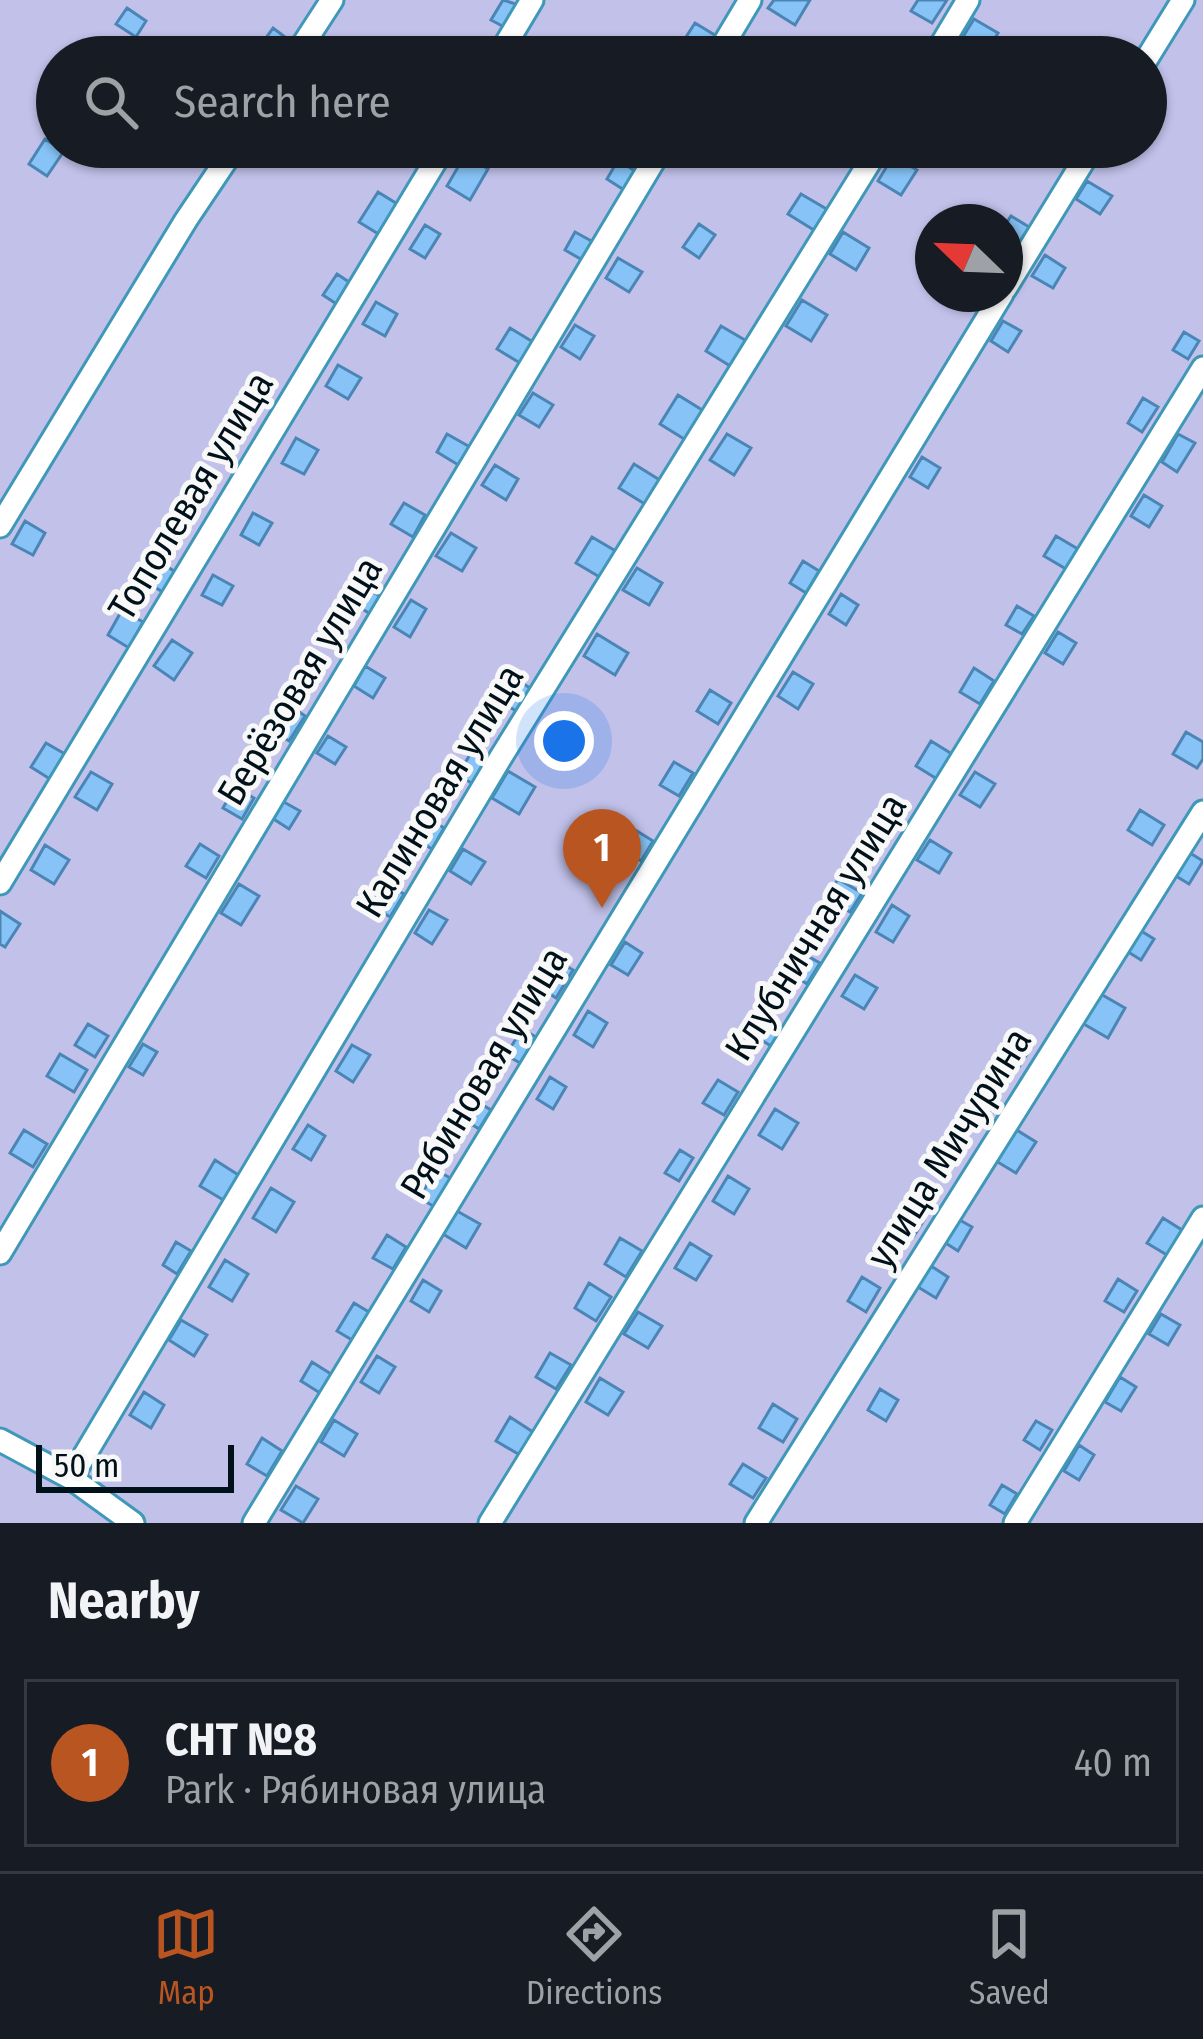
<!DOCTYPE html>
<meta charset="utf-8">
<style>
body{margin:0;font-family:"Fira Sans Condensed",sans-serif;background:#242831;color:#f1f3f6}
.compass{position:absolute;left:915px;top:204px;width:108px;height:108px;border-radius:50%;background:#171b24;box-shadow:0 3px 9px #0004;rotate:293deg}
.scale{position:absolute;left:36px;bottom:30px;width:198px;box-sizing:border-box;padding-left:12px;border:6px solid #00111a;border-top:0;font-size:33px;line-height:42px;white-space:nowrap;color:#00111a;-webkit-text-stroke:9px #f8f8f8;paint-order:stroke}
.you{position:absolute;left:564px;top:741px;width:42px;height:42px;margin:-30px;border:9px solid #fff;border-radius:50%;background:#1a73e8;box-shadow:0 0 0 18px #1a73e833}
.badge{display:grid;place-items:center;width:78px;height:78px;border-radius:50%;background:#b95520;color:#fff;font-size:39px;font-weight:700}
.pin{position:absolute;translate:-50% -99px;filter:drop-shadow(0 3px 6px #0008)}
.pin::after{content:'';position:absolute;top:63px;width:42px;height:36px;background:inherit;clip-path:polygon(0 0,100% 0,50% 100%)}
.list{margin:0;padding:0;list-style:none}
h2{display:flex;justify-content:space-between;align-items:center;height:156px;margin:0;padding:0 48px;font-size:51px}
h2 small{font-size:39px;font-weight:400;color:#9ea1a6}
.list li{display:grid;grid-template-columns:78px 1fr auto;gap:36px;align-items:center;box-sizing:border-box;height:168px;margin:0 24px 24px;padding:0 24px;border:3px solid #363941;border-radius:0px}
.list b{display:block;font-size:45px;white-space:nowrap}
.list p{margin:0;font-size:39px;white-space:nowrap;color:#9ea1a6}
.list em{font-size:39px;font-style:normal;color:#9ea1a6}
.icon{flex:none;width:66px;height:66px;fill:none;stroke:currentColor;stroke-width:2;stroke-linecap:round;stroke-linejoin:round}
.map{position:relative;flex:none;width:1203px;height:1523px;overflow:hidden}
.search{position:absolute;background:#171b24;box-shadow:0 3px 9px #0004;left:36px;right:36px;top:36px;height:132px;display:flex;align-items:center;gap:30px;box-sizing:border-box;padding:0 42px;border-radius:66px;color:#9ea1a6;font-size:45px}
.sheet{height:348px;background:#171b24}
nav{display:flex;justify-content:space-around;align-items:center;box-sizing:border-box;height:168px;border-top:3px solid #363941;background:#171b24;font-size:33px;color:#9ea1a6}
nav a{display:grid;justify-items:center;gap:6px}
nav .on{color:#b95520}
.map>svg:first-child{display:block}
.green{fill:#c1c1ea;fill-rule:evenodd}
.building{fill:#87c3f6;stroke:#4a85b5;stroke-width:3}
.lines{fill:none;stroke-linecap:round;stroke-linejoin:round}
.minor-casing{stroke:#3f98b8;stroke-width:27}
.minor{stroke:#fff;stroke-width:21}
.labels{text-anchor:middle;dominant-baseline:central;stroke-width:10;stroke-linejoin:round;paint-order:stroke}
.street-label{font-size:39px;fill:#00111a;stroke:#f8f8f8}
</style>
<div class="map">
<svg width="1203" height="1523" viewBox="0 0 1203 1523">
<rect width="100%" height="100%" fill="#d1f1fe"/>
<path class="green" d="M0,0H1203V1523H0ZM57,57H1146V147H57ZM933,222H1005V294H933Z"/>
<path class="building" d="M503,0L522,6L508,29L491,20Z
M774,0H810L795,25L768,8Z
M918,0H947L932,23L911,11Z
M127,8L146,21L136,37L116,24Z
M974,19L998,33L985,55L961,40Z
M695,23L718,37L706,57H686L677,51Z
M273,28L289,40L277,57H261L255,53Z
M45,139L64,151L47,176L29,164Z
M465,155L488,169L470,200L447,186Z
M893,156L917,170L901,195L878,181Z
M618,160L638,173L627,192L607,179Z
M1087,181L1112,196L1100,214L1076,199Z
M378,192L399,205L380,235L359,222Z
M801,194L830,211L817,232L788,214Z
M1011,216L1029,227L1016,248L1005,241V225Z
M699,224L715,235L699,258L683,247Z
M425,225L440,234L425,258L410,249Z
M575,232L595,243L584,261L565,250Z
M843,232L869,248L856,270L830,254Z
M1045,255L1065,268L1053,288L1032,276Z
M618,258L642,272L629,292L606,278Z
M337,274L352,284L338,305L323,295Z
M802,300L827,315L811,341L786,326Z
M376,302L397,314L385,336L363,324Z
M1003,321L1021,331L1008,352L991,341Z
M575,325L594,336L580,359L561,347Z
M721,326L750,343L735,369L706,351Z
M510,328L533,342L520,363L497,349Z
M1184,332L1199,341L1188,359L1173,350Z
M338,365L361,378L348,399L326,386Z
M533,393L553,405L539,427L519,415Z
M678,395L707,413L689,442L660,424Z
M1143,398L1158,407L1142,432L1128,423Z
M447,434L470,447L460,466L437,452Z
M727,434L751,448L734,475L710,460Z
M1178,434L1195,443L1177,472L1162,462Z
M296,438L318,450L304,474L282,463Z
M922,457L940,468L928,488L910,477Z
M634,464L663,482L648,506L619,488Z
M495,465L518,479L506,500L482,485Z
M1144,495L1162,506L1149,527L1131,516Z
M404,503L425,515L413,537L391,524Z
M253,513L272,523L259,545L241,535Z
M25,521L45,533L33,555L12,544Z
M451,533L476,548L462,571L436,556Z
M1056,536L1078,549L1066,569L1044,556Z
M592,537L619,553L603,579L576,563Z
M803,561L819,571L806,593L790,583Z
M160,562L177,573L164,593L147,582Z
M637,568L662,583L649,605L623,590Z
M213,575L233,586L222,605L202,595Z
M361,585L383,598L372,615L351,602Z
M841,594L858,605L846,625L829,614Z
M411,600L426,609L410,637L394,627Z
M1017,606L1034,616L1022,634L1006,625Z
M122,610L143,622L129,648L108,635Z
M1058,632L1076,643L1063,664L1045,653Z
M597,634L628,653L615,675L584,656Z
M172,640L192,653L174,680L154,666Z
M365,666L385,678L373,698L354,686Z
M974,668L994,681L980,704L960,692Z
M793,672L813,684L798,709L778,696Z
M508,675L532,689L518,712L494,698Z
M710,690L731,703L718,724L697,711Z
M287,704L305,716L289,741L270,729Z
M1186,732L1203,742V759L1197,768L1173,754Z
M328,736L346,747L335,764L317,753Z
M931,741L952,754L937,779L916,766Z
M46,743L65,754L50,779L31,767Z
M472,751L487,761L473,784L458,775Z
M674,762L693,773L679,796L660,785Z
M508,771L535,787L519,814L492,798Z
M91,772L112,784L97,810L75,797Z
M975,772L995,784L980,807L960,795Z
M235,787L254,798L242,819L223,808Z
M282,801L300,811L289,829L272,818Z
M1140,810L1164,825L1152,845L1128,830Z
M428,818L444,828L432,849L415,839Z
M632,828L653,841L641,861L620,848Z
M930,840L951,853L939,873L917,860Z
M200,844L219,856L206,878L186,866Z
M45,845L69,860L54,884L31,870Z
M463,849L485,862L471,884L450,871Z
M1185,850L1203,861L1189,884L1171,873Z
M838,879L862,893L850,912L827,898Z
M380,880L404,894L390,917L366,902Z
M239,884L259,896L241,925L221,913Z
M892,905L909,916L893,942L876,932Z
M429,910L447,920L432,944L415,933Z
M0,911L20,924L5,947L0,944Z
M1138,929L1154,939L1141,960L1125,950Z
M625,942L642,953L628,975L611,965Z
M804,954L820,963L807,984L792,974Z
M556,960L573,970L556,998L539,987Z
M855,975L877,988L864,1009L842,996Z
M1099,993L1125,1008L1108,1038L1082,1023Z
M588,1011L607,1023L593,1047L574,1035Z
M764,1017L782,1028L771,1046L753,1035Z
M88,1024L108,1036L95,1057L75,1045Z
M522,1029L536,1037L520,1063L506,1055Z
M1008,1035L1030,1049L1016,1072L993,1059Z
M143,1044L157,1052L143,1075L129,1067Z
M352,1045L370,1055L353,1082L336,1071Z
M60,1054L87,1070L74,1092L47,1076Z
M550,1077L566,1087L553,1109L537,1099Z
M718,1080L738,1092L724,1115L703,1103Z
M982,1084L1000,1095L984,1121L966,1110Z
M471,1098L491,1110L479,1129L460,1117Z
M775,1109L798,1123L782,1149L759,1135Z
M308,1125L325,1136L311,1160L293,1149Z
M1015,1129L1036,1142L1016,1173L996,1161Z
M24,1130L47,1144L33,1167L10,1153Z
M680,1150L693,1158L679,1181L665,1173Z
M215,1160L240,1176L225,1201L200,1186Z
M436,1170L452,1179L435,1207L419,1198Z
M728,1176L749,1189L734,1214L713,1201Z
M271,1188L294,1202L276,1232L253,1218Z
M905,1209L924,1220L914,1236L896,1225Z
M457,1211L480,1224L466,1248L443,1234Z
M1163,1218L1182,1230L1167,1255L1147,1243Z
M958,1219L972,1227L958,1251L944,1242Z
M387,1235L406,1247L393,1269L373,1258Z
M620,1238L642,1251L626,1277L605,1264Z
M176,1242L191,1251L177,1274L163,1265Z
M690,1243L711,1256L696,1280L675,1268Z
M225,1260L248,1274L232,1301L209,1287Z
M931,1266L948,1277L936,1298L918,1287Z
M862,1277L880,1288L866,1312L848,1301Z
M1118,1279L1137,1291L1124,1312L1105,1301Z
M423,1280L441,1291L429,1312L411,1301Z
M589,1283L611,1297L596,1321L575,1308Z
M354,1303L369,1312L352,1340L337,1331Z
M638,1312L662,1326L648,1348L624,1334Z
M1161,1314L1180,1325L1168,1345L1149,1334Z
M181,1320L207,1335L194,1356L169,1340Z
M550,1353L571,1365L556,1389L536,1377Z
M377,1356L395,1367L379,1393L361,1382Z
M312,1362L331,1374L320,1393L301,1381Z
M1120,1377L1136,1387L1121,1411L1105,1402Z
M600,1378L623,1392L608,1415L586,1402Z
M880,1389L898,1400L886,1421L868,1410Z
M144,1392L164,1405L151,1428L130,1415Z
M773,1404L797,1419L783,1442L759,1428Z
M510,1417L533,1432L520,1455L496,1441Z
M334,1420L357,1434L344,1456L321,1442Z
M1036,1421L1052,1430L1040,1450L1024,1440Z
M262,1438L282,1451L267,1476L247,1464Z
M1079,1445L1094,1455L1079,1480L1064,1471Z
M743,1464L766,1478L753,1498L730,1484Z
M1002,1485L1017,1494L1005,1514L990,1505Z
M296,1486L318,1499L303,1523L281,1510Z"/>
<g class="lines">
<g class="minor-casing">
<path id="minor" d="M295,57L332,0
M498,57L532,0
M716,57L750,0
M934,57L968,0
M1146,60L1183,0
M1005,289L1092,147
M0,526L186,220L235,147
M0,883L444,147
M0,1253L662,147
M0,1440L71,1478L133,1523
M71,1478L501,757L879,147
M254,1523L1002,294
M490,1523L1203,368
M756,1523L1203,812
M1015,1523L1203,1218"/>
</g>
<use href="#minor" class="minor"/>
</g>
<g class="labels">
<g class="street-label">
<text transform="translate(191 496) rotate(-59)">Тополевая улица</text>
<text transform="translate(300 681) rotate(-59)">Берёзовая улица</text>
<text transform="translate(440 791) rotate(-59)">Калиновая улица</text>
<text transform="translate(816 927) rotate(-58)">Клубничная улица</text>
<text transform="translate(484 1073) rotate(-59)">Рябиновая улица</text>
<text transform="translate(949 1148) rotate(-58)">улица Мичурина</text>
</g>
</g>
</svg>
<svg class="compass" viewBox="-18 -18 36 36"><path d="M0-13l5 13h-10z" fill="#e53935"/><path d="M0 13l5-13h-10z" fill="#9ea1a6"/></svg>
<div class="scale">50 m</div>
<div class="you"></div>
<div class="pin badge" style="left:602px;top:908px">1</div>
<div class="search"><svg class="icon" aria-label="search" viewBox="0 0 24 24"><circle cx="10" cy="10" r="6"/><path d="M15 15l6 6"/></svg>Search here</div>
</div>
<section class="sheet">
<h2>Nearby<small></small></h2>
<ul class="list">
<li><span class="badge">1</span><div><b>СНТ №8</b><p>Park · Рябиновая улица</p></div><em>40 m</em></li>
</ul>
</section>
<nav>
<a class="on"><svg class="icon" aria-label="map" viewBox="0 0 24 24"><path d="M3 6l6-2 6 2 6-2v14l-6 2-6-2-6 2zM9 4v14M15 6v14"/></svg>Map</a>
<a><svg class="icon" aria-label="directions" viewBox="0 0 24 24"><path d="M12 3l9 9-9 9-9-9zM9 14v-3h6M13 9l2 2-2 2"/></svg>Directions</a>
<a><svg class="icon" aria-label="saved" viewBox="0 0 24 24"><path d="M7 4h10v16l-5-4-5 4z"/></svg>Saved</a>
</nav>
